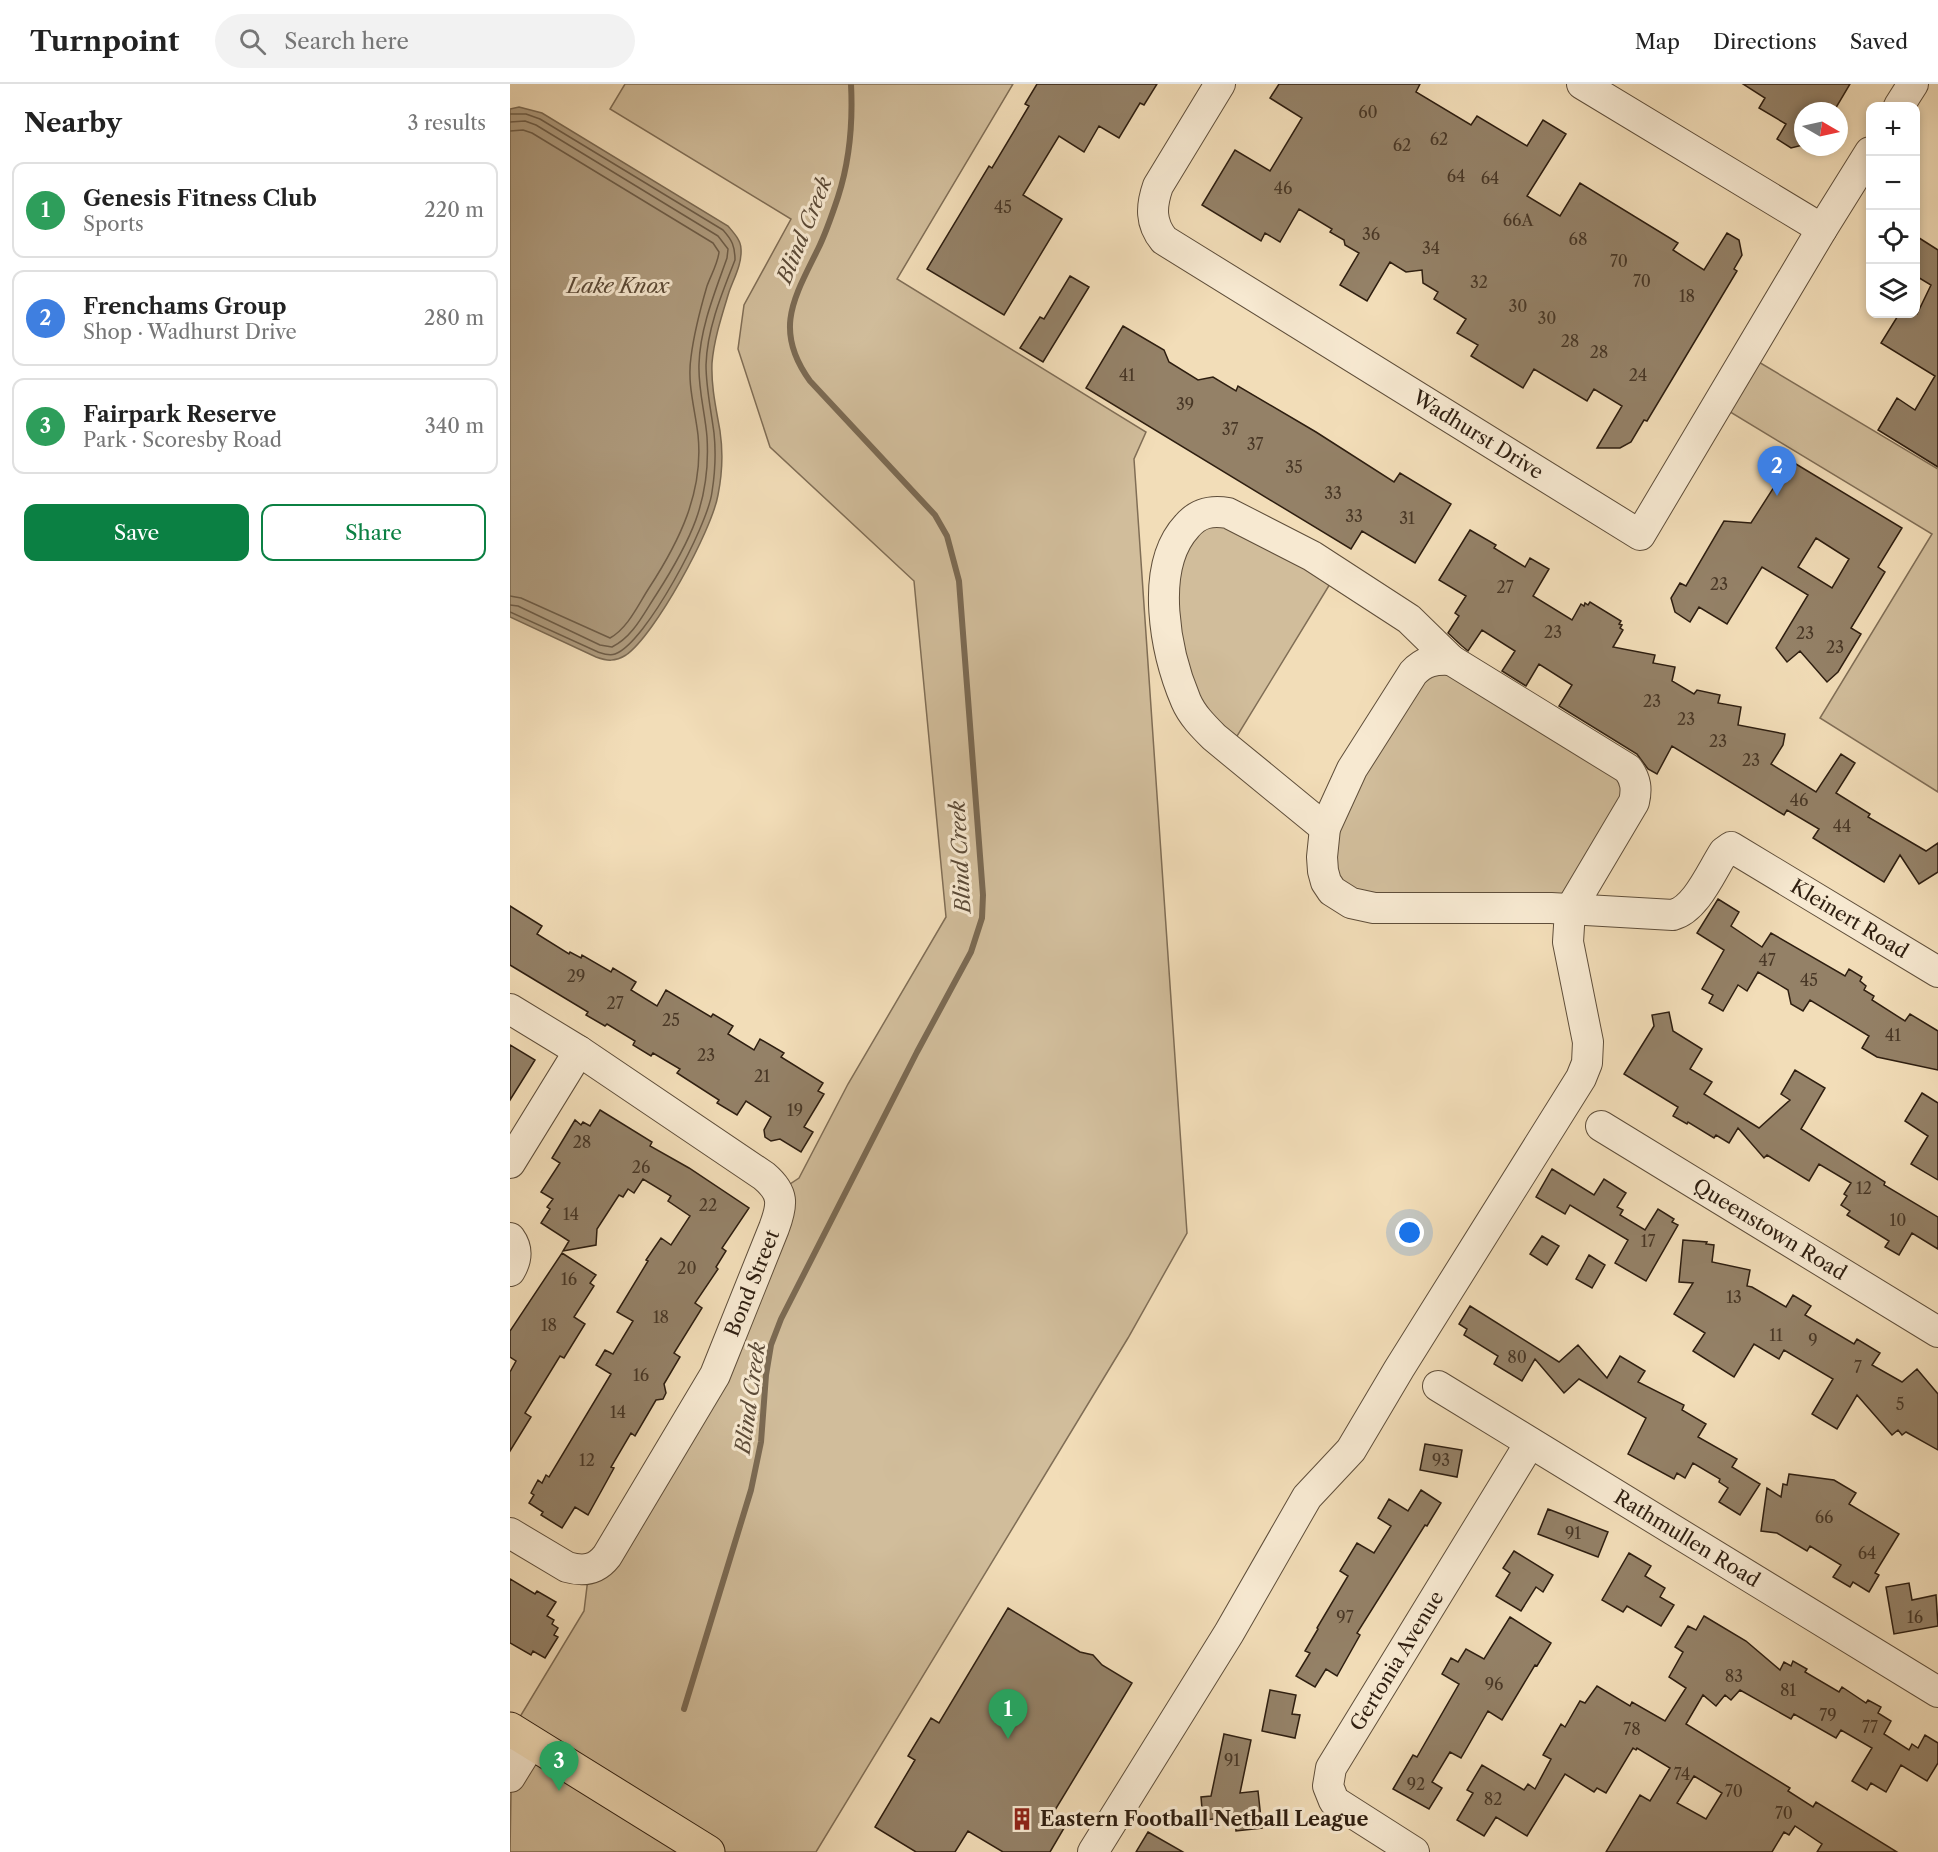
<!DOCTYPE html>
<meta charset="utf-8">
<style>
body{margin:0;font-family:"Libre Caslon Text",serif;background:#f2f2f2;color:#222}
.controls{position:absolute;right:18px;top:18px;display:grid;overflow:hidden;border-radius:12px;box-shadow:0 3px 9px #0003}
.controls button{width:54px;height:54px;display:grid;place-items:center;padding:0;border:0;border-bottom:2px solid #e0e0e0;background:#fff;color:#222;font:30px sans-serif}
.compass{position:absolute;left:1284px;top:18px;width:54px;height:54px;border-radius:50%;background:#fff;box-shadow:0 3px 9px #0003;rotate:99deg}
.you{position:absolute;left:900px;top:1149px;width:21px;height:21px;margin:-15px;border:4px solid #fff;border-radius:50%;background:#1a73e8;box-shadow:0 0 0 9px #1a73e833}
.badge{display:grid;place-items:center;width:39px;height:39px;border-radius:50%;background:#0b8043;color:#fff;font-size:20px;font-weight:700}
.pin{position:absolute;translate:-50% -50px;filter:drop-shadow(0 2px 3px #0008)}
.pin::after{content:'';position:absolute;top:32px;width:21px;height:18px;background:inherit;clip-path:polygon(0 0,100% 0,50% 100%)}
.list{margin:0;padding:0;list-style:none}
h2{display:flex;justify-content:space-between;align-items:center;height:78px;margin:0;padding:0 24px;font-size:26px}
h2 small{font-size:20px;font-weight:400;color:#767676}
.list li{display:grid;grid-template-columns:39px 1fr auto;gap:18px;align-items:center;box-sizing:border-box;height:96px;margin:0 12px 12px;padding:0 12px;border:2px solid #e0e0e0;border-radius:12px}
.list b{display:block;font-size:22px;white-space:nowrap}
.list p{margin:0;font-size:20px;white-space:nowrap;color:#767676}
.list em{font-size:20px;font-style:normal;color:#767676}
.actions{display:flex;gap:12px;padding:18px 24px}
.actions a{flex:1;padding:14px 0;border:2px solid #0b8043;border-radius:12px;text-align:center;font-size:21px;color:#0b8043}
.actions .main{background:#0b8043;color:#fff}
.icon{flex:none;width:33px;height:33px;fill:none;stroke:currentColor;stroke-width:2;stroke-linecap:round;stroke-linejoin:round}
.map{position:relative;flex:none;width:1428px;height:1768px;overflow:hidden}
header{display:flex;align-items:center;gap:36px;box-sizing:border-box;height:84px;padding:0 30px;background:#fff;border-bottom:2px solid #e0e0e0}
header strong{font-size:28px}
nav{display:flex;gap:33px;margin-inline-start:auto;font-size:21px}
.search{width:420px;height:54px;background:#f2f2f2;display:flex;align-items:center;gap:15px;box-sizing:border-box;padding:0 21px;border-radius:33px;color:#767676;font-size:22px}
main{display:flex}
aside{flex:1;background:#fff}
.map>svg:first-child{display:block}
.green{fill:#d1bd9b;stroke:#806e56;stroke-width:1.5}
.water{fill:#af9c7f;stroke:#7b6a53;stroke-width:1.5}
.lines{fill:none;stroke-linecap:round;stroke-linejoin:round}
.shore{stroke:#6e5d48;stroke-width:1.5}
.stream{stroke:#7b6a53;stroke-width:6}
.building{fill:#948167;stroke:#2e1e10;stroke-width:1.5;fill-rule:evenodd}
.minor-casing{stroke:#5f4e3a;stroke-width:32}
.major-casing{stroke:#2e1e10;stroke-width:35}
.minor{stroke:#f7e9d1;stroke-width:30}
.major{stroke:#f2ddb8;stroke-width:33}
.labels{text-anchor:middle;dominant-baseline:central;stroke-width:6;stroke-linejoin:round;paint-order:stroke}
.number-label{font-size:16px;fill:#483726}
.street-label{font-size:20px;fill:#2e1e10;stroke:#f7e9d1}
.poi-label{font-size:20px;font-weight:bold;fill:#2e1e10;stroke:#f7e9d1;text-anchor:start}
.water-label{font-size:21px;font-style:italic;fill:#5b4a37;stroke:#f7e9d1}
</style>
<header>
<strong>Turnpoint</strong>
<div class="search"><svg class="icon" aria-label="search" viewBox="0 0 24 24"><circle cx="10" cy="10" r="6"/><path d="M15 15l6 6"/></svg>Search here</div>
<nav><a>Map</a><a>Directions</a><a>Saved</a></nav>
</header>
<main>
<aside>
<h2>Nearby<small>3 results</small></h2>
<ul class="list">
<li><span class="badge" style="background:#2e9e5b">1</span><div><b>Genesis Fitness Club</b><p>Sports</p></div><em>220 m</em></li>
<li><span class="badge" style="background:#3f7fe0">2</span><div><b>Frenchams Group</b><p>Shop · Wadhurst Drive</p></div><em>280 m</em></li>
<li><span class="badge" style="background:#2e9e5b">3</span><div><b>Fairpark Reserve</b><p>Park · Scoresby Road</p></div><em>340 m</em></li>
</ul>
<div class="actions"><a class="main">Save</a><a>Share</a></div>
</aside>
<div class="map">
<svg width="1428" height="1768" viewBox="0 0 1428 1768">
<rect width="100%" height="100%" fill="#f2ddb8"/>
<filter id="stains"><feTurbulence type="fractalNoise" baseFrequency=".00333" numOctaves="4"/><feColorMatrix values="0 0 0 0 .2 0 0 0 0 .09 0 0 0 0 .02 0 0 0 .5 -.17"/></filter>
<radialGradient id="worn" r=".72"><stop offset=".6" stop-color="#630" stop-opacity="0"/><stop offset="1" stop-color="#630" stop-opacity=".3"/></radialGradient>
<path class="green" d="M115,0H503L387,195L636,348L624,375L677,1149L618,1254L306,1768H0L2,1646L74,1527L79,1486L197,1306L268,1108L289,1094L338,1000L436,833L404,497L260,363L228,265L234,221L281,135L100,25Z
M1237,271L1428,385V708L1310,634L1422,450L1207,320Z
M695,433L823,495L721,662L677,609L660,511L684,441Z
M926,582L1108,686L1118,704L1059,819L831,807L818,761L830,719Z"/>
<path class="water" d="M9,23L32,29L218,142C223,148 231,156 231,165C232,180 224,194 219,208C212,231 204,255 202,279C201,302 206,324 210,347C213,367 212,391 208,411C202,446 145,551 116,571C105,578 97,577 86,573L0,533V25Z"/>
<g class="lines">
<path class="shore" d="M0,30H16L30,35L213,146C222,156 225,162 225,176C212,209 197,245 196,281C196,304 201,326 204,349C206,368 205,389 202,408C198,441 136,559 105,570C99,572 94,570 88,568L0,528
M0,38L15,37L26,41L208,152L218,165L217,174C205,208 190,244 189,280C188,305 195,328 197,353C201,417 180,458 146,511C134,529 123,553 102,563L90,561L8,522L0,521
M0,47L13,46L22,49L203,159L209,168C208,179 201,191 197,202C190,226 184,249 181,273C177,300 185,325 188,351C194,408 169,458 139,504C128,521 118,544 100,554L11,514L0,512"/>
<path class="stream" d="M174,1625L241,1406L251,1358L256,1291L261,1261L271,1235L407,968L461,868L472,834L473,811L449,497L437,452L425,431L300,297C263,246 284,214 308,165C316,149 322,131 328,113C340,76 343,39 341,0"/>
</g>
<path class="building" d="M527,0H647L634,21L630,19L609,54L589,42L574,68L549,52L513,111L552,135L494,231L417,185L479,82L482,84L519,22L515,20Z
M769,0H910L906,8L961,41L967,32L1017,62L1033,36L1056,50L1017,112L1050,132L1070,99L1168,159L1163,166L1194,186L1217,149L1229,156L1232,171L1224,185L1227,187L1137,337L1134,336L1121,358L1110,364H1087L1112,322L1084,305L1077,317L1024,285L1013,304L961,272L968,261L947,249L956,235L924,215L928,208L913,199L912,186L896,188L880,178L857,217L830,201L849,169L835,161L834,156L820,148L822,145L789,125L770,158L755,149L751,157L692,121L725,66L760,87L792,34L760,14Z
M1233,0H1340L1324,27H1293V61L1281,64L1267,55L1276,40L1249,24L1255,14Z
M1406,152L1428,166V383L1368,346L1387,314L1405,326L1425,292L1371,259L1389,230H1407L1421,201L1406,192Z
M560,192L579,203L533,278L510,264L530,233L534,235Z
M613,242L654,266L659,278L688,296L703,293L726,307L728,302L806,348L884,398L890,389L941,420L905,479L852,447L841,465L576,304Z
M1271,371L1392,444L1368,483L1375,488L1341,544L1351,550L1328,588L1317,598L1290,567L1277,578L1266,564L1298,511L1252,483L1217,540L1189,523L1180,538L1165,528L1161,514L1170,499L1176,502L1214,437L1241,439L1271,392L1262,386ZM1306,454L1339,475L1322,504L1288,483Z
M960,446L986,461L984,464L1015,483L1020,474L1039,485L1023,512L1062,536L1071,520L1074,522L1075,519L1078,521L1080,518L1111,537L1109,540L1112,541L1110,544L1113,546L1103,563L1145,571L1143,579L1165,583L1162,597L1184,610L1187,606L1210,611L1208,619L1231,623L1228,641L1275,650L1273,661L1261,680L1306,708L1331,670L1345,679L1326,709L1360,730L1358,733L1416,767L1428,759V788L1409,800L1390,771L1374,798L1303,754L1309,745L1277,726L1274,731L1162,662L1147,690L1138,685L1127,670L1049,622L1062,601L1029,580L1016,602L992,587L1005,567L972,546L958,567L952,562L938,549L949,532L945,529L956,512L929,496Z
M1208,815L1229,828L1221,842L1252,863L1261,849L1335,892L1339,885L1352,893L1350,897L1356,902L1354,906L1364,912L1362,916L1395,937L1400,930L1428,947V986L1367,973L1352,964L1359,952L1300,916L1293,927L1281,920L1278,906L1248,888L1237,907L1228,901L1213,927L1199,919L1203,911L1192,905L1214,866L1187,849Z
M0,822L32,842L27,850L59,870L60,868L71,874L72,871L101,888L103,884L126,898L121,906L147,922L156,906L201,933L203,930L223,942L218,950L244,966L250,955L274,969L271,973L313,999L308,1007L314,1010L294,1043L303,1048L291,1068L270,1055L261,1057L255,1053L254,1046L261,1033L236,1017L227,1031L207,1019L209,1016L167,989L170,985L143,969L141,972L123,961L125,957L97,940L95,942L76,931L78,928L0,881Z
M1159,928L1163,947L1192,965L1180,985L1202,998L1194,1010L1249,1044L1280,1016L1271,1010L1285,986L1315,1004L1291,1045L1375,1098L1374,1101L1428,1133V1165L1402,1149L1389,1171L1375,1163L1379,1157L1337,1131L1340,1127L1331,1121L1337,1112L1334,1110L1341,1099L1309,1080L1299,1097L1257,1071L1254,1074L1228,1044L1219,1059L1206,1051L1204,1054L1178,1038L1177,1040L1163,1032L1168,1023L1114,990L1144,942L1142,931Z
M0,961L25,976L0,1016Z
M1412,1009L1428,1019V1096L1401,1080L1418,1052L1395,1037Z
M90,1026L142,1058L140,1062L179,1084L239,1124L212,1164L216,1167L206,1183L208,1185L185,1219L192,1224L164,1269L170,1273L154,1300L156,1309L153,1315L146,1316L125,1352L121,1349L101,1383L104,1384L78,1431L65,1423L52,1444L31,1431L33,1428L19,1419L24,1411L21,1409L28,1396L32,1399L36,1391L39,1393L101,1290L86,1281L95,1266L103,1270L123,1237L107,1228L138,1177L136,1176L151,1154L161,1161L180,1132L158,1117L161,1112L133,1095L124,1109L118,1105L113,1113L109,1111L87,1145L86,1161L53,1167L59,1157L31,1139L40,1125L37,1123L43,1115L31,1108L50,1079L42,1074L65,1036L71,1041L73,1038L80,1042Z
M1042,1085L1084,1111L1094,1095L1116,1109L1107,1123L1113,1126L1110,1131L1135,1146L1148,1125L1164,1135L1162,1138L1168,1141L1136,1197L1105,1179L1118,1156L1060,1121L1055,1130L1026,1113Z
M1032,1152L1049,1162L1037,1181L1020,1170Z
M1173,1156L1197,1158L1196,1160L1204,1161L1202,1178L1240,1186L1237,1202L1242,1203L1276,1223L1283,1211L1301,1222L1295,1231L1344,1260L1347,1255L1370,1269L1362,1281L1392,1298L1407,1285L1428,1310V1366L1396,1348L1392,1351L1388,1346L1382,1351L1347,1311L1327,1345L1302,1330L1323,1295L1274,1266L1269,1275L1244,1260L1224,1293L1183,1267L1195,1249L1164,1230L1183,1199L1169,1198Z
M52,1169L86,1191L80,1199L84,1202L64,1233L75,1240L54,1274L50,1272L15,1329L21,1333L0,1367V1288L6,1277L0,1273V1247Z
M1079,1171L1095,1181L1082,1204L1066,1195Z
M960,1222L1049,1278L1068,1261L1097,1294L1110,1272L1135,1287L1128,1298L1174,1321L1172,1326L1196,1340L1188,1353L1227,1375L1222,1383L1250,1400L1230,1431L1209,1418L1218,1404L1209,1398L1210,1395L1183,1379L1175,1394L1167,1389L1164,1395L1118,1370L1136,1334L1069,1295L1054,1309L1025,1275L1012,1297L984,1280L988,1272L954,1251L957,1245L949,1240Z
M915,1360L952,1366L947,1393L910,1386Z
M1279,1390L1324,1396L1346,1409L1339,1420L1389,1450L1365,1489L1369,1491L1359,1508L1343,1498L1340,1503L1323,1493L1331,1481L1300,1462L1297,1467L1267,1449L1251,1447L1257,1404L1271,1413L1273,1400L1277,1401Z
M911,1406L931,1419L917,1442L915,1441L847,1549L850,1551L827,1592L816,1585L805,1603L786,1592L800,1569L795,1567L808,1545L807,1544L838,1492L830,1487L847,1459L864,1469L881,1442L868,1434L879,1415L898,1427Z
M1038,1425L1098,1448L1088,1473L1028,1450Z
M1004,1467L1043,1491L1033,1508L1026,1503L1011,1527L986,1512L1000,1489L993,1484Z
M1119,1469L1141,1482L1135,1492L1155,1504L1150,1513L1164,1521L1151,1542L1117,1522L1113,1528L1092,1516Z
M0,1495L25,1510L27,1507L46,1518L37,1532L44,1536L42,1540L48,1544L44,1551L48,1553L35,1574L23,1567L21,1571L0,1559Z
M1399,1499L1402,1516L1426,1511L1428,1542L1384,1550L1376,1503Z
M498,1524L570,1568L583,1571L592,1581L622,1599L542,1731L557,1739L540,1768H493L458,1747L445,1768H406L365,1743L405,1676L398,1672L421,1634L429,1639Z
M1194,1532L1236,1557L1270,1586L1274,1578L1281,1582L1283,1577L1297,1585L1295,1588L1329,1608L1332,1603L1356,1619L1358,1616L1371,1623L1368,1629L1381,1637L1374,1650L1399,1666L1402,1660L1408,1664L1415,1651L1428,1659V1679L1417,1697L1391,1681L1376,1708L1361,1699L1357,1706L1342,1697L1362,1664L1331,1646L1326,1654L1284,1630L1281,1635L1230,1606L1221,1616L1215,1611L1206,1622L1193,1611L1176,1640L1280,1704L1278,1707L1303,1723L1306,1718L1387,1768H1307L1312,1760L1285,1742L1279,1751L1274,1748L1262,1768H1096L1130,1711L1140,1717L1160,1684L1127,1664L1126,1666L1123,1664L1096,1709L1087,1704L1084,1708L1055,1690L1017,1752L986,1733L974,1752L947,1736L963,1709L957,1706L972,1681L1014,1706L1018,1700L1025,1705L1041,1675L1033,1671L1051,1640L1055,1643L1070,1617L1075,1619L1087,1602L1120,1622L1122,1618L1155,1637L1176,1604L1159,1593L1173,1568L1165,1563L1178,1542L1186,1546ZM1184,1692L1212,1709L1196,1735L1167,1719Z
M1000,1533L1041,1559L1027,1582L1025,1581L992,1636L978,1627L951,1674L940,1668L922,1698L932,1704L919,1725L883,1705L903,1671L907,1673L949,1600L932,1590L941,1574L948,1578L956,1565L974,1575Z
M760,1606L786,1611L782,1630L790,1631L785,1654L752,1647Z
M714,1650L741,1656L730,1709L748,1707L752,1744L726,1747L725,1733L693,1736L691,1713L701,1712Z
M638,1748L673,1768H626Z"/>
<g class="lines">
<g class="minor-casing">
<g id="minor">
<path id="s1" d="M710,0L648,102C641,122 640,139 654,156L1130,451L1312,145L1360,68"/>
<path d="M1072,0L1312,145"/>
<path d="M1389,22L1403,0"/>
<path id="s2" d="M941,576C925,575 914,577 903,589L842,685L815,744L812,773L813,787L816,798L822,807L841,819L864,824H1041L1163,831C1186,825 1201,788 1214,768L1221,763L1428,888"/>
<path d="M0,925L69,967L254,1092C274,1109 273,1120 264,1144L205,1291L97,1472C86,1486 74,1488 57,1483L0,1449"/>
<path id="s3" d="M1091,1042L1428,1248"/>
<path d="M0,1079L69,967"/>
<path d="M0,1154C8,1165 7,1175 0,1187"/>
<path id="s4" d="M928,1302L1428,1608"/>
<path d="M0,1693L21,1659"/>
<path d="M583,1768L719,1549L797,1413L841,1366L889,1285L1071,994L1077,979L1078,958L1058,858L1060,826L1124,718C1127,705 1126,696 1118,685L941,576L899,535L802,472L718,429C701,426 688,429 677,442C638,484 656,570 676,617C682,631 693,642 704,653L815,744"/>
<path id="s5" d="M904,1768L824,1717L818,1702L821,1684L1020,1359"/>
</g>
</g>
<g class="major-casing">
<path id="major" d="M0,1645L198,1768"/>
</g>
<use href="#minor" class="minor"/>
<use href="#major" class="major"/>
</g>
<defs>
<g id="building-bare" transform="scale(1.8)"><path d="M-4-6H4V6H1V3H-1V6H-4ZM-2.5-4.3h1.7v1.8h-1.7ZM.8-4.3h1.7v1.8H.8ZM-2.5-1h1.7V.8h-1.7ZM.8-1h1.7V.8H.8Z" fill="#8f2418" stroke="#f7e9d1" stroke-width="2.5" paint-order="stroke"/></g>
</defs>
<g fill-rule="evenodd">
<use href="#building-bare" x="512" y="1735"/>
</g>
<g class="labels">
<g class="number-label">
<text x="858" y="28">60</text>
<text x="929" y="55">62</text>
<text x="892" y="61">62</text>
<text x="946" y="92">64</text>
<text x="980" y="94">64</text>
<text x="773" y="104">46</text>
<text x="493" y="123">45</text>
<text x="1008" y="136">66A</text>
<text x="861" y="150">36</text>
<text x="1068" y="155">68</text>
<text x="921" y="164">34</text>
<text x="1109" y="177">70</text>
<text x="1132" y="197">70</text>
<text x="969" y="198">32</text>
<text x="1177" y="212">18</text>
<text x="1008" y="222">30</text>
<text x="1037" y="234">30</text>
<text x="1060" y="257">28</text>
<text x="1089" y="268">28</text>
<text x="617" y="291">41</text>
<text x="1128" y="291">24</text>
<text x="675" y="320">39</text>
<text x="720" y="345">37</text>
<text x="745" y="360">37</text>
<text x="784" y="383">35</text>
<text x="823" y="409">33</text>
<text x="844" y="432">33</text>
<text x="897" y="434">31</text>
<text x="1209" y="500">23</text>
<text x="995" y="503">27</text>
<text x="1043" y="548">23</text>
<text x="1295" y="549">23</text>
<text x="1325" y="563">23</text>
<text x="1142" y="617">23</text>
<text x="1176" y="635">23</text>
<text x="1208" y="657">23</text>
<text x="1241" y="676">23</text>
<text x="1289" y="716">46</text>
<text x="1332" y="742">44</text>
<text x="1257" y="876">47</text>
<text x="66" y="892">29</text>
<text x="1299" y="896">45</text>
<text x="105" y="919">27</text>
<text x="161" y="936">25</text>
<text x="1383" y="951">41</text>
<text x="196" y="971">23</text>
<text x="252" y="992">21</text>
<text x="285" y="1026">19</text>
<text x="72" y="1058">28</text>
<text x="131" y="1083">26</text>
<text x="1354" y="1104">12</text>
<text x="198" y="1121">22</text>
<text x="61" y="1130">14</text>
<text x="1388" y="1136">10</text>
<text x="1138" y="1157">17</text>
<text x="177" y="1184">20</text>
<text x="59" y="1195">16</text>
<text x="1224" y="1213">13</text>
<text x="151" y="1233">18</text>
<text x="39" y="1241">18</text>
<text x="1266" y="1251">11</text>
<text x="1303" y="1256">9</text>
<text x="1007" y="1273">80</text>
<text x="1348" y="1283">7</text>
<text x="131" y="1291">16</text>
<text x="1390" y="1320">5</text>
<text x="108" y="1328">14</text>
<text x="77" y="1376">12</text>
<text x="931" y="1376">93</text>
<text x="1314" y="1433">66</text>
<text x="1063" y="1449">91</text>
<text x="1357" y="1469">64</text>
<text x="835" y="1533">97</text>
<text x="1405" y="1533">16</text>
<text x="1224" y="1592">83</text>
<text x="984" y="1600">96</text>
<text x="1278" y="1606">81</text>
<text x="1318" y="1631">79</text>
<text x="1360" y="1643">77</text>
<text x="1122" y="1645">78</text>
<text x="722" y="1676">91</text>
<text x="1172" y="1690">74</text>
<text x="906" y="1700">92</text>
<text x="1224" y="1707">70</text>
<text x="983" y="1715">82</text>
<text x="1274" y="1729">70</text>
</g>
<g class="street-label">
<text stroke="none"><textPath href="#s1" startOffset="546">Wadhurst Drive</textPath></text>
<text stroke="none"><textPath href="#s2" startOffset="861">Kleinert Road</textPath></text>
<text stroke="none"><textPath href="#s3" startOffset="198">Queenstown Road</textPath></text>
<text transform="translate(242 1199) rotate(-68)">Bond Street</text>
<text stroke="none"><textPath href="#s4" startOffset="292">Rathmullen Road</textPath></text>
<text stroke="none"><textPath href="#s5" startOffset="255">Gertonia Avenue</textPath></text>
</g>
<g class="poi-label">
<text x="530" y="1735">Eastern Football Netball League</text>
</g>
<g class="water-label">
<text transform="translate(294 146) rotate(-68)">Blind Creek</text>
<text x="108" y="201">Lake Knox</text>
<text transform="translate(450 773) rotate(-93)">Blind Creek</text>
<text transform="translate(240 1314) rotate(-82)">Blind Creek</text>
</g>
</g>
<rect width="100%" height="100%" filter="url(#stains)"/>
<rect width="100%" height="100%" fill="url(#worn)"/>
</svg>
<div class="controls">
<button>+</button>
<button>−</button>
<button><svg class="icon" aria-label="locate" viewBox="0 0 24 24"><circle cx="12" cy="12" r="6"/><path d="M12 2v4M12 18v4M2 12h4M18 12h4"/></svg></button>
<button><svg class="icon" aria-label="layers" viewBox="0 0 24 24"><path d="M12 4l9 5-9 5-9-5zM3 14l9 5 9-5"/></svg></button>
</div>
<svg class="compass" viewBox="-18 -18 36 36"><path d="M0-13l5 13h-10z" fill="#e53935"/><path d="M0 13l5-13h-10z" fill="#767676"/></svg>
<div class="you"></div>
<div class="pin badge" style="left:498px;top:1655px;background:#2e9e5b">1</div>
<div class="pin badge" style="left:1267px;top:412px;background:#3f7fe0">2</div>
<div class="pin badge" style="left:49px;top:1707px;background:#2e9e5b">3</div>
</div>
</main>
